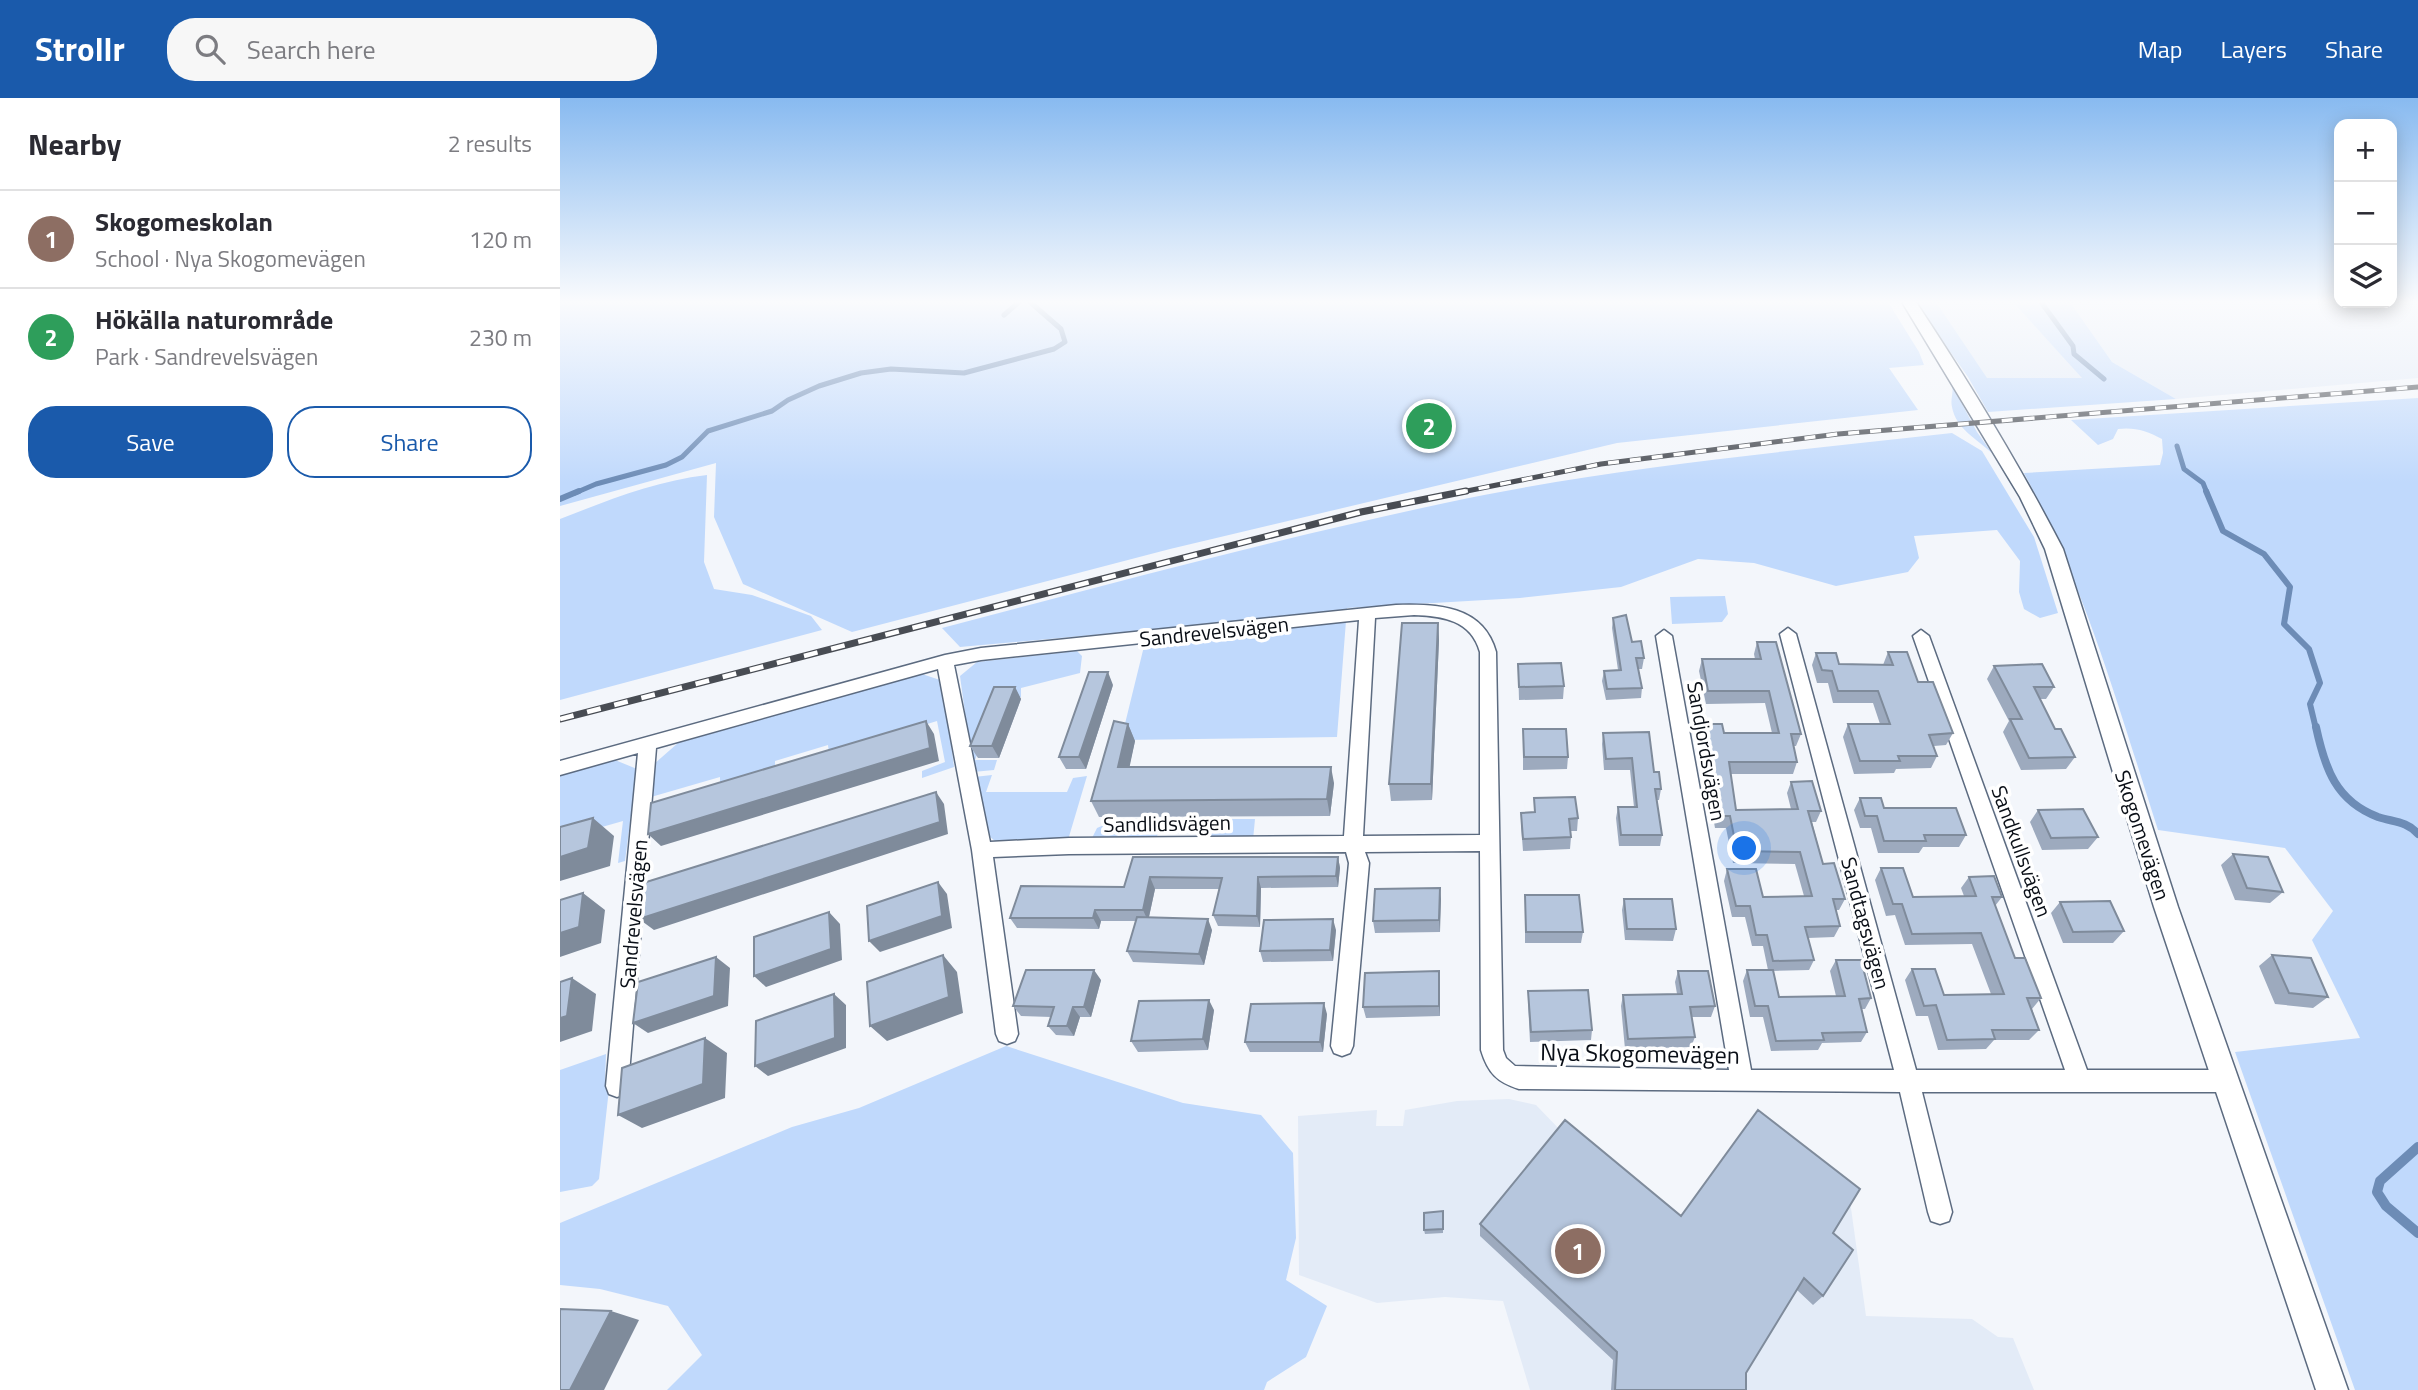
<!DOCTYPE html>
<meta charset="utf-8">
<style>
body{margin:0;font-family:"Titillium Web",sans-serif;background:#f7f7f7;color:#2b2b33}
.controls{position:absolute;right:21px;top:21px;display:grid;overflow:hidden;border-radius:14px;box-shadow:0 4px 18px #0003}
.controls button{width:63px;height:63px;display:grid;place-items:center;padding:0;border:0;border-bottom:2px solid #e1e1e2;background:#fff;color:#2b2b33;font:35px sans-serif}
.you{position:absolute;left:1185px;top:751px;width:24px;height:24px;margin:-18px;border:5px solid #fff;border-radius:50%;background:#1a73e8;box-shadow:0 0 0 10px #1a73e833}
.badge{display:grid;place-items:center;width:46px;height:46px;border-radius:50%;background:#1a5aab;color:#fff;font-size:23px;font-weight:700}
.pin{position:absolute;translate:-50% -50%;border:4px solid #fff;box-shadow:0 2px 7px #0006}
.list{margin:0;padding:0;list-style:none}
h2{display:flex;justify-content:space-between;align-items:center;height:91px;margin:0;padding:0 28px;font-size:30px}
h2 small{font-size:23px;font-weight:400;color:#7c7c81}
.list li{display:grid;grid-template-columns:46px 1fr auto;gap:21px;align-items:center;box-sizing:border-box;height:98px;padding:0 28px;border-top:2px solid #e1e1e2}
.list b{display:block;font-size:26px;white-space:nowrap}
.list p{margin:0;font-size:23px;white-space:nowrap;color:#7c7c81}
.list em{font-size:23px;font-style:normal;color:#7c7c81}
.actions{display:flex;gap:14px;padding:21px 28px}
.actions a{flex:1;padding:16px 0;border:2px solid #1a5aab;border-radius:28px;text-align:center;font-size:24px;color:#1a5aab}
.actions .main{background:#1a5aab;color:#fff}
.icon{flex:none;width:38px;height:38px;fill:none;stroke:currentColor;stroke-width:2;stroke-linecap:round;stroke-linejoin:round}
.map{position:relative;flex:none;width:1858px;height:1292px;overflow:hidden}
header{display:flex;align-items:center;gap:42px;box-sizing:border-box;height:98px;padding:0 35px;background:#1a5aab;color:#fff}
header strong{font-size:33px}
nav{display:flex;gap:38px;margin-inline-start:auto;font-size:24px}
.search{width:490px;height:63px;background:#f7f7f7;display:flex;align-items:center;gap:18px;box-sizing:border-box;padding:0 24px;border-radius:28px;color:#7c7c81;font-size:26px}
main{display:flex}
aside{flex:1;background:#fff}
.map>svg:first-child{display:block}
.built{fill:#e3ebf7}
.green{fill:#c0d9fc}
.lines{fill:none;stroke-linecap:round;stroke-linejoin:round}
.stream-far3{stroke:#6d8cb6;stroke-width:5}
.stream-far2{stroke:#6d8cb6;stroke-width:6}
.stream-far1{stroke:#6d8cb6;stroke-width:8}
.stream{stroke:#6d8cb6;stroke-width:10}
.minor-casing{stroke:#5c6b80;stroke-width:3}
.tertiary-casing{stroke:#5c6b80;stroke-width:3}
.minor{fill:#fff;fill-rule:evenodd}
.tertiary{fill:#fff;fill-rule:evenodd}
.rail-far1-casing{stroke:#484c53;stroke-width:5}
.rail-casing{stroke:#484c53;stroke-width:7}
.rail-far1{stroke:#fff;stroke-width:3.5;stroke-dasharray:11;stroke-linecap:butt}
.rail{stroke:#fff;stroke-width:4.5;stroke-dasharray:14;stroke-linecap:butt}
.wall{fill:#9daabe}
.shaded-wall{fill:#7f8b9b}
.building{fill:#b6c6dd;stroke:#7f8b9b;stroke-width:2}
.labels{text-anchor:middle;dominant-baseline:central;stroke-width:7;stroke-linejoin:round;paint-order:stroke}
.street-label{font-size:21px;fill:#090e16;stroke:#fff}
.near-street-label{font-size:24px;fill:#090e16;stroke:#fff}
</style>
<header>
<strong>Strollr</strong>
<div class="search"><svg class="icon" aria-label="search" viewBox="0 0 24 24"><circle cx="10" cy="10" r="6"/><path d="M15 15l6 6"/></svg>Search here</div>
<nav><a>Map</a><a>Layers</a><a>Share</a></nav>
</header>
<main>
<aside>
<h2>Nearby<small>2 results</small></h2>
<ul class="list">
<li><span class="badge" style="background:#8d6e63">1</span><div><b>Skogomeskolan</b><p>School · Nya Skogomevägen</p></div><em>120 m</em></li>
<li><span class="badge" style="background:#2e9e5b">2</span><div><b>Hökälla naturområde</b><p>Park · Sandrevelsvägen</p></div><em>230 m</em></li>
</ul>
<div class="actions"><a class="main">Save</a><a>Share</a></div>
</aside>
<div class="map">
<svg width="1858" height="1292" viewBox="0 0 1858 1292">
<rect width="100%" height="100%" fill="#f3f6fb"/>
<path class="built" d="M1376,204H1453L1523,280H1426Z
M1510,204H1858V280L1616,301L1552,264Z
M949,1001L976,1007L1003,1035L1115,1129L1290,1103L1306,1218L1412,1221L1438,1239L1453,1240L1474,1292H970L943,1203L885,1199L817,1205L739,1177L738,1018L817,1012L816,1028H843L845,1012L897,1003Z"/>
<path class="green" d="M0,204H1328L1359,254L1364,267L1329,270L1358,312L1057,345L610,451L292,534L183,486L154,419L156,365L0,408Z
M1355,204H1376L1427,280H1522L1453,204H1510L1552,264L1616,301L1428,314L1408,279Z
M1392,287L1417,334L1432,355C1417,341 1396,331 1392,309C1390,301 1394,295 1392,287Z
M1858,300V1292H1795L1675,954L1800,940L1752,842L1773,813L1725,750L1598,732C1559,611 1525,488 1464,375L1600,367L1603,355L1602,341C1587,333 1575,329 1558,331L1553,341L1538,347L1511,322Z
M1392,335L1422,353L1463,421L1474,439L1498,515L1480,520L1464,511L1459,494L1460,463L1437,432L1354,438L1359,460L1348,474L1276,488L1194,465L1138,461L1061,489L960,500L787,510L777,639L561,642L588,532L400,549L382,530C549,486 716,441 885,405C1052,369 1223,354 1392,335Z
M147,377L144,464L154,491L192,497L251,518L262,532L0,602V421C49,402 95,383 147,377Z
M1165,498L1168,516L1162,524L1112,526L1110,499Z
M517,553L522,558L520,575L461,590V599L440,600L415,662H437L434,672L413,674L400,578L417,564Z
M362,576L383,583L394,669L362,680V673L385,664L377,623L269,656L268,647L215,663V679L160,695V679L91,699L94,666L118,645Z
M55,662L77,671L65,763L58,765L63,723L0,741V678Z
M432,677L426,694H507L513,680L527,678L508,742L435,743L423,733L414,679Z
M649,721H695L693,742H644Z
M556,722L590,723L598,729L597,741L531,742L537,730Z
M446,948L623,1005L701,1017L733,1055L736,1140L726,1182L767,1208L746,1259L707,1284L704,1292H107L142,1257L108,1208L40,1191L0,1187V1125L232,1029L299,1010Z
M46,956L45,983L50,982L39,1081L32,1088L0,1094V972Z"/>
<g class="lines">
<path class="stream-far3" d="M1481,204L1513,248L1514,256L1544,281
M444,217L459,204
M1617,348L1624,371L1643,385L1647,395
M15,395L36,386L106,367L122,359L148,333L212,313L228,302L259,288L301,275L331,271L404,275L494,251L505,244L501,231L470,204"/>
<path class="stream-far2" d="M1646,393L1663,433L1704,456L1730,489L1724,526L1749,551L1760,585L1750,606L1756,631
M0,401L19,393"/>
<path class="stream-far1" d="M1756,629C1765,671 1776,703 1818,719C1833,724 1847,723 1858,736"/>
<path class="stream" d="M1858,1049L1820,1083L1817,1094L1826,1108L1858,1135"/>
<g class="minor-casing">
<path id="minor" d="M836,507C877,506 923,507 936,554L943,952L946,960L955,968L1169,972L1096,538L1104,532L1112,538L1191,972H1334L1220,536L1228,530L1236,536L1356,972H1505L1353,538L1361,532L1369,538L1527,972H1665L1673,975L1676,983L1673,991L1665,994H1362L1392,1114L1389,1123L1380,1126L1371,1123L1368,1114L1340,994L959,991C937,984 928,975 921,952L920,753L805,754L809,765L793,948L790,955L782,958L774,955L771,948L789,765L786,754L509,756L433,759L458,936L455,943L447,946L439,943L436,936L412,752L378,571L96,650L68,988L65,996L57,999L49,996L46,988L78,655L0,677V663L385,557L421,550ZM854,517C883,518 911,522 920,554V737L803,738L815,520ZM799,522L784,738L509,740L430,744L394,567L421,562Z"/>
</g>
<g class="tertiary-casing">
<path id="tertiary" d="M1342,204H1356C1409,284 1459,366 1503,451L1618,809L1788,1292H1756L1594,809L1485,451L1460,399Z"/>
</g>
<use href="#minor" class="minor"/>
<use href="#tertiary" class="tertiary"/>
<g class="rail-far1-casing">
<path id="rail-far1" d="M897,395L1041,366L1278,336L1858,289"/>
</g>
<g class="rail-casing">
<path id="rail" d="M0,621L801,414L906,393"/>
</g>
<use href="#rail-far1" class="rail-far1"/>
<use href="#rail" class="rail"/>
</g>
<path class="wall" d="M1053,520L1072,544L1084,560L1082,571H1078L1082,590L1081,600L1046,602L1042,583L1044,573L1058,572L1052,530Z
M878,525L879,542L872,702L831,703L829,686Z
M1197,544L1241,636L1236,648H1233L1237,664L1233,676H1171L1176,712L1231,711L1227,695L1231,684L1261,713L1256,724H1252L1263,766L1285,801L1279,812H1276L1280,828L1274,839L1248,840L1254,862L1249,872L1213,873L1219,899L1276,898L1270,873L1276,862L1311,900L1305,911H1302L1307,934L1301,944L1262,945L1258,952L1211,953L1203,919H1190L1183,883L1187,872H1208L1203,848H1192L1185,819H1172L1164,783L1167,771L1203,799L1244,798L1235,766L1173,765L1166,730H1155L1139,638L1142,626L1164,635H1212L1205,605L1146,606L1139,573L1142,561H1195L1194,556Z
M1328,554L1358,584L1393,635L1386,647L1374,648L1377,658L1371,670L1336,671L1334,675L1294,676L1283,639L1288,626H1320L1313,605H1273L1268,585H1257L1252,567L1256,555L1279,566L1323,567Z
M958,566L1004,588L1003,601L959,602Z
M1434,568L1494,589L1486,601H1480L1495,631L1515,659L1506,671L1461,672L1443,634L1449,623L1427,581Z
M553,587L526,671H506L499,659Z
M455,589L461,601L439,660H418L410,648Z
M568,626L575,643L569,669L774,685L770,718L539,719L531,703Z
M963,631L1008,659L1007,671L963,672Z
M1043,635L1094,674L1101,691L1099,702H1097L1102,737L1100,748H1059L1056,720L1058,709H1074L1070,672H1044L1042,646Z
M974,700L1018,720L1017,733H1010L1011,739L1010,751L963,753L961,727V715L974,714Z
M1300,700L1324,710L1406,737L1399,749H1363L1359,755H1318L1311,730H1300L1294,712Z
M1478,712L1538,739L1528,751L1482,752L1470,724Z
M1673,756L1723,794L1710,805L1675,802L1661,767Z
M573,759H778L780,770L778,789L701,790L700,829L658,828L653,817L659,791H595L589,819L652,832L644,867L573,864L567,853L576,823H541L539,831L457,830L450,820L564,789Z
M1321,770L1353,799L1404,798L1401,790L1409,779L1442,799L1435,808L1455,860L1481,900L1472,911L1479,932L1469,942H1434L1426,951L1378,952L1368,918H1356L1345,882L1352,871L1384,897L1431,896L1412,846L1345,847L1335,817L1326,818L1315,782Z
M880,790V834L815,835L813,823Z
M965,797L1023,834L1021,845H965Z
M1064,801L1116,831L1113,843L1065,842L1062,812Z
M1500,804L1564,833L1553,845H1503L1491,815Z
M776,832L773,863L703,864L700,853Z
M1712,857L1768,899L1753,910L1715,906L1699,868Z
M1118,873L1155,908L1151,919H1132L1135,939L1131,949L1065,951L1061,908L1063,897L1117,896L1115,884Z
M541,882L531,919H520L514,938L496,937L488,928L491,919L461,918L453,908Z
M880,884V918L806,920L803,909Z
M968,893L1032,932L1031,942L970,944L968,904Z
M654,912L648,952L578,954L571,943Z
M767,916L763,954H690L685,944Z
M883,1113V1135L865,1136L864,1132Z
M1121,1118L1273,1135L1263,1198L1253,1207L1237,1192L1186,1275V1292H1051L1053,1262L920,1138V1126Z"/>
<path class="shaded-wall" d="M878,525L879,542L872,702L871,686Z
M548,574L553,587L526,671L519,659Z
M455,589L461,601L439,660L432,648Z
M366,623L374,636L379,663L101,748L88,736Z
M568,626L575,643L566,686L558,669Z
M771,669L774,685L770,718L767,701Z
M376,694L384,706L388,736L94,832L79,821Z
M33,720L54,738L50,768L0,783V759Z
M778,759L780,770L778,789L776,778Z
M590,779L595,791L588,823L583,812Z
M698,779L701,790L700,829L697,818Z
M378,784L387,796L392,830L320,854L309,843Z
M880,790L881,801L880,834L879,822Z
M23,795L45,812L41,845L0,859V835Z
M535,812L541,823L539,831L533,820Z
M269,814L280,826L282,862L206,889L194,878Z
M648,821L652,832L644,867L639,856Z
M773,821L776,832L773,863L770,852Z
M383,857L397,874L403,915L327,943L310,928Z
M156,859L170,870L168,908L88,935L73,925Z
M534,872L541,882L531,919L524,909Z
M879,873L880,884V918L879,908Z
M12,880L36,896L32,933L0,944V920Z
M274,896L286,907V950L208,978L195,968Z
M649,902L654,912L648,952L643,941Z
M764,905L767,916L763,954L760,944Z
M513,909L520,919L514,938L507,928Z
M145,940L167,955L165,1000L82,1030L58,1017Z
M51,1213L79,1222L44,1292H10Z"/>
<path class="building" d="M1066,517L1072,544L1081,543L1084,560H1076L1082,590L1047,591L1044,573L1061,572L1053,520Z
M842,525H878L871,686H829Z
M1197,544H1216L1241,636H1231L1237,664H1169L1176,712L1238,711L1231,684L1252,683L1261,713H1248L1263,766L1274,765L1285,801H1273L1280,828L1245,829L1254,862L1213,863L1207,837H1196L1190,808H1176L1167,771H1196L1203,799L1252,798L1240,754L1177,753L1170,718H1159L1142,626H1162L1164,635H1219L1209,593H1148L1142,561H1201Z
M1328,554H1347L1358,584H1373L1393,635L1369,637L1377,658H1338L1340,663H1300L1288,626H1330L1318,593H1278L1272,573L1262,572L1256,555H1276L1279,566L1333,567Z
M1001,565L1004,588L959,589L958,566Z
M1482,566L1494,589H1474L1495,631H1501L1515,659L1469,660L1450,621H1462L1434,568Z
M529,574H548L519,659H499Z
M434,589H455L432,648H410Z
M366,623L370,650L88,736L91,705Z
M554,623L568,626L558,669H771L767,701L531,703Z
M963,631H1006L1008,659H964Z
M1089,634L1094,674H1099L1101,691H1095L1102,737H1061L1058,709H1077L1072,660L1046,661L1043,635Z
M376,694L380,724L79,821L83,785Z
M1015,699L1018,720L1009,721L1011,739L963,741L961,715L975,714L974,700Z
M1300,700H1321L1324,710H1396L1406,737H1364L1366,743H1324L1317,718H1305Z
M1523,711L1538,739L1491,740L1478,712Z
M33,720L28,750L0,759V729Z
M1673,756L1708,759L1723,794L1687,790Z
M573,759H778L776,778L698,779L697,818L653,817L662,780L590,779L583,812H535L533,820H450L461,788L564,789Z
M1321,770H1343L1353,799L1416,798L1409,779L1434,778L1442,799H1432L1455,860H1465L1481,900H1467L1479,932H1432L1435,941L1387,942L1376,907L1364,908L1352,871H1375L1384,897L1444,896L1421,835L1352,836L1342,806H1333Z
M378,784L382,818L309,843L307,808Z
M880,790L879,822L813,823L815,791Z
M23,795L19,829L0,835V802Z
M965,797H1019L1023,834H966Z
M1064,801H1112L1116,831H1067Z
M1550,803L1564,833L1513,834L1500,804Z
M269,814L271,851L194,878V839Z
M577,819L648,821L639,856L567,853Z
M773,821L770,852L700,853L704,822Z
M383,857L389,899L310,928L307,884Z
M1712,857L1751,860L1768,899L1729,895Z
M156,859L154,898L73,925L78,884Z
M1276,862H1301L1311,900L1299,901L1307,934L1262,935L1264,942L1216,943L1208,908H1195L1187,872H1213L1219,899L1285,898Z
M466,872H534L524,909H513L507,928H488L494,909L453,908Z
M879,873V908L803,909L805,875Z
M1118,873H1148L1155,908L1130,909L1135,939L1068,941L1063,897L1122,896Z
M12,880L7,918L0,920V884Z
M1028,892L1032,932L971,934L968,893Z
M274,896L275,940L195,968L196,923Z
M649,902L643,941L571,943L579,903Z
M764,905L760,944H685L691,906Z
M145,940L143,986L58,1017L62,970Z
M1198,1012L1300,1091L1273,1135L1293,1152L1263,1198L1244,1180L1186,1275V1292H1055L1057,1254L920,1126L1005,1022L1121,1118Z
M883,1113V1131L864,1132V1115Z
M0,1211L51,1213L10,1292H0Z"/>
<linearGradient id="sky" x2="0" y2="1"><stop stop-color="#88baf0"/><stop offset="0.53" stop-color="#fafbfd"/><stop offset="1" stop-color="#fafbfd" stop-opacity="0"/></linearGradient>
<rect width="1858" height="385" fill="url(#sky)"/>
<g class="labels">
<g class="street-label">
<text transform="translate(654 533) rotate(-6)">Sandrevelsvägen</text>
<text transform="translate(1147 653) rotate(80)">Sandjordsvägen</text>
<text transform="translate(607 725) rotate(-1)">Sandlidsvägen</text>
<text transform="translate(1583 737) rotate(72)">Skogomevägen</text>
<text transform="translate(1462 753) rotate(70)">Sandkullsvägen</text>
<text transform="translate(73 816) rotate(-85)">Sandrevelsvägen</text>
<text transform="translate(1306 825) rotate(75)">Sandtagsvägen</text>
</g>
<g class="near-street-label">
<text transform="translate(1080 955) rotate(1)">Nya Skogomevägen</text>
</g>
</g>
</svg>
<div class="controls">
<button>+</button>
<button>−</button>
<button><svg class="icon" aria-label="layers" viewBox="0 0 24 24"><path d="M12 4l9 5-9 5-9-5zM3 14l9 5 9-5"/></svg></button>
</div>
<div class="you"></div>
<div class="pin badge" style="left:1018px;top:1153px;background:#8d6e63">1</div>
<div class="pin badge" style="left:869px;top:328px;background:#2e9e5b">2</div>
</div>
</main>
